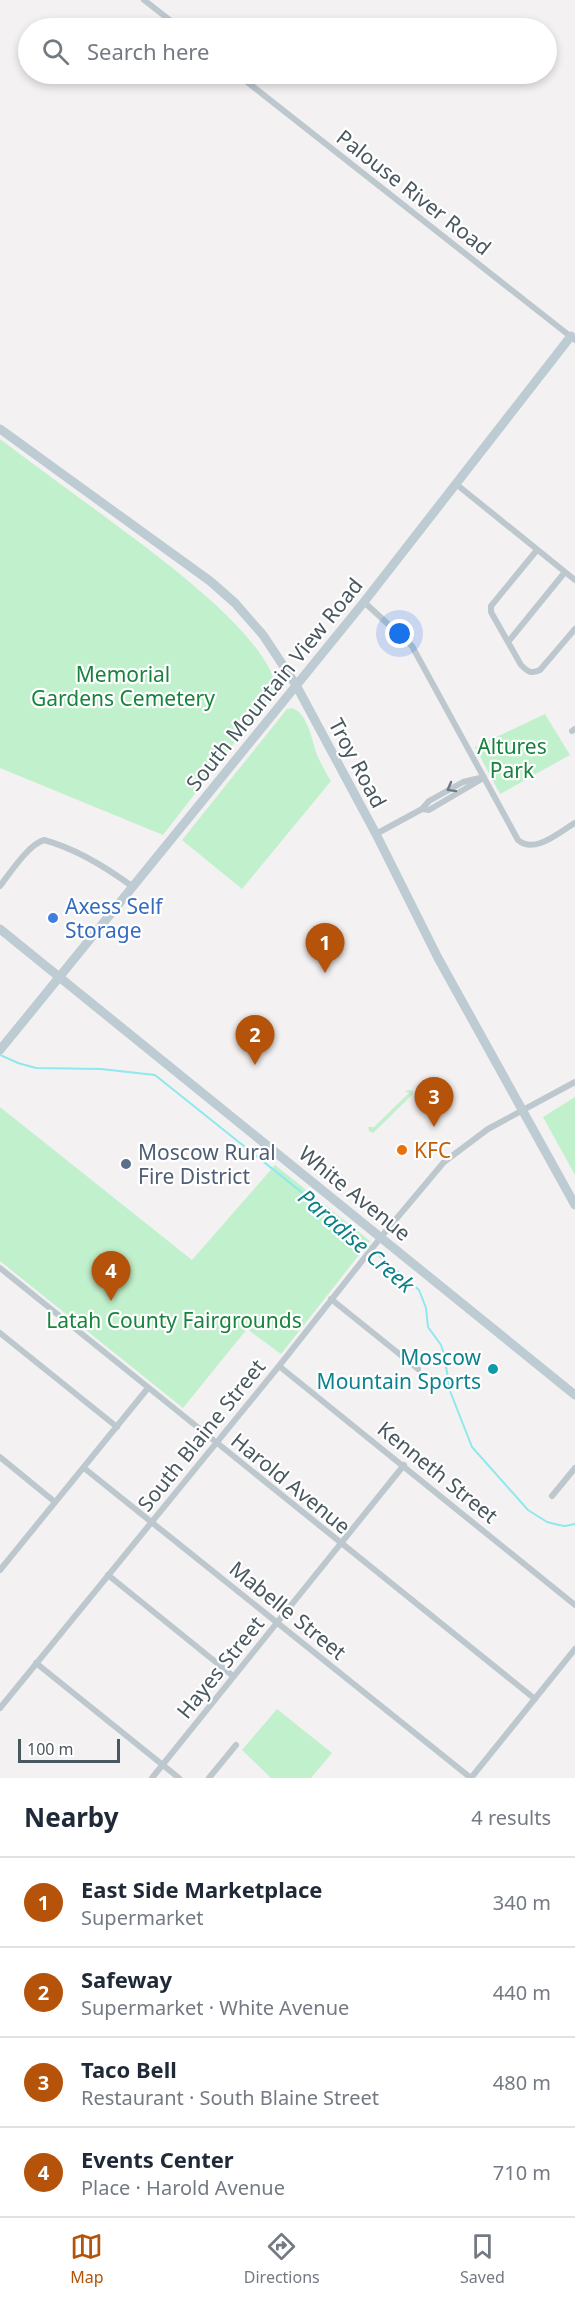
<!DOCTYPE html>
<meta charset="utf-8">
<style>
body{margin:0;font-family:"Noto Sans",sans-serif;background:#f6f6f7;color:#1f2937}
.scale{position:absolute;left:18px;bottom:15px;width:102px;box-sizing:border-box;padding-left:6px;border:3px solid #49585f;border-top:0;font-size:16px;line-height:21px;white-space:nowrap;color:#49585f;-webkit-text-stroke:4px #fff;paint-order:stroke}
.you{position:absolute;left:400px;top:634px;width:21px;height:21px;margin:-15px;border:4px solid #fff;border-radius:50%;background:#1a73e8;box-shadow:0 0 0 9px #1a73e833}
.badge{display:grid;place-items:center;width:39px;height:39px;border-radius:50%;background:#b45309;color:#fff;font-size:20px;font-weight:700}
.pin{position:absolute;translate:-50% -50px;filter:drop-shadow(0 2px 3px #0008)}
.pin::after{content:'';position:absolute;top:32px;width:21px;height:18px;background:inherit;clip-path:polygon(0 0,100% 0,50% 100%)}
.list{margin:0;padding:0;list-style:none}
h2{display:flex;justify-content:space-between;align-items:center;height:78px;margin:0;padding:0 24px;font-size:26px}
h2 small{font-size:20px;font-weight:400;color:#747a83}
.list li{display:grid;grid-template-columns:39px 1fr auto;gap:18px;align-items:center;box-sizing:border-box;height:90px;padding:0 24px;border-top:2px solid #e0e1e3}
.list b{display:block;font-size:22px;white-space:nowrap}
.list p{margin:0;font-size:20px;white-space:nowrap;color:#747a83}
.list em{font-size:20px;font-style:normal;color:#747a83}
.icon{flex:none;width:33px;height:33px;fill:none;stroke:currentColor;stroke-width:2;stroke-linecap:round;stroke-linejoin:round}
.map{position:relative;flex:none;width:575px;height:1778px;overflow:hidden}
.search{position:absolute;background:#fff;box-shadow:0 3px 9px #0003;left:18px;right:18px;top:18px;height:66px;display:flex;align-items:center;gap:15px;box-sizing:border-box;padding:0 21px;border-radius:33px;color:#747a83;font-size:22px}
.sheet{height:438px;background:#fff}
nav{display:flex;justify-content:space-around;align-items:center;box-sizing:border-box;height:84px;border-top:2px solid #e0e1e3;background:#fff;font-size:16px;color:#747a83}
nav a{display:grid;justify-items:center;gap:3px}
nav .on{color:#b45309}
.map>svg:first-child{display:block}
.green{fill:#c1f0cc}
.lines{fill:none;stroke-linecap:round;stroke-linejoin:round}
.stream{stroke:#8ee8ed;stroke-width:2}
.street{stroke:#bdc8ce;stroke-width:6}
.secondary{stroke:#bdcbd3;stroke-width:9}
.oneway{stroke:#6c7a80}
.shop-dot{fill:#3f7fe0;stroke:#fff;stroke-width:2}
.food-dot{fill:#e8710a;stroke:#fff;stroke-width:2}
.service-dot{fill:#5c6f8a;stroke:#fff;stroke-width:2}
.culture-dot{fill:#0f9aa8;stroke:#fff;stroke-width:2}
.labels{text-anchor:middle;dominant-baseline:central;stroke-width:4.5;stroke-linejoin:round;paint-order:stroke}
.street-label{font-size:21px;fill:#49585f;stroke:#fff}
.park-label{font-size:21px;fill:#17833d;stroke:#fff}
.shop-label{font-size:21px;fill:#366cbe;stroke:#fff;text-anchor:start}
.food-label{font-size:21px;fill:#c56008;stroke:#fff;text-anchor:start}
.service-label{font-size:21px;fill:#4e5e75;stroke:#fff;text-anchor:start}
.culture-label{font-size:21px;fill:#0d838f;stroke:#fff;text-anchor:end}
.water-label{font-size:22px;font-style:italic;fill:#0c8188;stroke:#fff}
</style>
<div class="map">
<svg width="575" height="1778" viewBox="0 0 575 1778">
<rect width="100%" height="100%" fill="#f4f1f2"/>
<path class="green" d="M0,439C33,464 67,489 100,513C145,547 269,633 276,689L163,835L0,768Z
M292,708C308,713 312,741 317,755C321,764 326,773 331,781L242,889L182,840L287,709Z
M545,714L570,755L500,794L475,747Z
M408,1090L413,1091V1094L373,1133L369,1131L368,1127H374L409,1093L405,1091Z
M575,1097V1175L543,1117Z
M0,1107L192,1260L275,1165L370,1241L281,1354L247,1329L183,1408L0,1261Z
M277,1709L332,1753L311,1778H271L242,1750Z"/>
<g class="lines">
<path class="stream" d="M0,1055L18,1063L36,1068L101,1069L155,1075L359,1238L419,1290L426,1308L428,1327L441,1345L444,1354L450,1391L472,1447L528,1510L547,1522L559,1525L565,1526L575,1524"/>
<path class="street" d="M144,0L180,28
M237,74L575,340
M456,484L575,580
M537,550L491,606V612L521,665C528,672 531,674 540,670L575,629
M364,602L412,646L518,840C535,855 560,831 575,823
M508,642L565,572
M572,731L575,729
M422,809L429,810L480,780
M376,834L422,809L429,801L463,782L484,777
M0,886C10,873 29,844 44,840C77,849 106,867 133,887
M0,1268L535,1699
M331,1299L418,1369
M0,1333L117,1427
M279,1366L575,1605
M0,1457L55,1502
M84,1468L471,1778
M552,1496L575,1468
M0,1570L148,1388
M108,1575L233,1676
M36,1663L179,1778
M0,1708L279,1366L381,1237L444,1162L488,1129L575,1082
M152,1778L404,1465
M209,1778L236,1745
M471,1778L575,1649"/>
<path class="secondary" d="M0,429L210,581L235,603L263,635L296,685L376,834L438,958L575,1205
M0,929L575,1395
M0,1050L364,602L571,336"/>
</g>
<defs><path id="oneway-chevron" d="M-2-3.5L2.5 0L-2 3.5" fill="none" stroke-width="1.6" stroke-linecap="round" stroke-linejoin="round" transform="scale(1.5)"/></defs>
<use class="oneway" href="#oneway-chevron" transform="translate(451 788) rotate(151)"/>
<circle class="shop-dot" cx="53" cy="918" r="6"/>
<circle class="food-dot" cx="402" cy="1150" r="6"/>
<circle class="service-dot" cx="126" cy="1164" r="6"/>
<circle class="culture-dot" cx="493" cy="1369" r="6"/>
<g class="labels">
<g class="street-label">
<text transform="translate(414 192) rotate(38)">Palouse River Road</text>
<text transform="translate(274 684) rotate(-51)">South Mountain View Road</text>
<text transform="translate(358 763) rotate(62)">Troy Road</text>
<text transform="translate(355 1193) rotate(39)">White Avenue</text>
<text transform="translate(201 1435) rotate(-51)">South Blaine Street</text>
<text transform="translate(438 1472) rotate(39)">Kenneth Street</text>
<text transform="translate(291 1483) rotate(39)">Harold Avenue</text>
<text transform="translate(288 1610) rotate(39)">Mabelle Street</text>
<text transform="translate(220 1667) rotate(-51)">Hayes Street</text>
</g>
<g class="park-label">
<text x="123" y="674">Memorial<tspan x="123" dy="24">Gardens Cemetery</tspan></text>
<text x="512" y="746">Altures<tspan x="512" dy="24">Park</tspan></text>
<text x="174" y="1320">Latah County Fairgrounds</text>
</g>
<g class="shop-label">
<text x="65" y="906">Axess Self<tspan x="65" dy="24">Storage</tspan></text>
</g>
<g class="food-label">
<text x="414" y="1150">KFC</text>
</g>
<g class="service-label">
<text x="138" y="1152">Moscow Rural<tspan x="138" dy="24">Fire District</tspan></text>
</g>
<g class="culture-label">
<text x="481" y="1357">Moscow<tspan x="481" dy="24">Mountain Sports</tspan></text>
</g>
<g class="water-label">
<text transform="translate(357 1240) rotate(41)">Paradise Creek</text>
</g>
</g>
</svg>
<div class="scale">100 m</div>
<div class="you"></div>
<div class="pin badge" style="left:325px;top:973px">1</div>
<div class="pin badge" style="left:255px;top:1065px">2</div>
<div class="pin badge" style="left:434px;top:1127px">3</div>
<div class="pin badge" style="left:111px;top:1301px">4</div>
<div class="search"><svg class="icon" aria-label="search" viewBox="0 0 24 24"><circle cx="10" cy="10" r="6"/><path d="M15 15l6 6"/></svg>Search here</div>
</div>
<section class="sheet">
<h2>Nearby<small>4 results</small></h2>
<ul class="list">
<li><span class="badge">1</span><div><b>East Side Marketplace</b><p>Supermarket</p></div><em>340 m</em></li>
<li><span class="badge">2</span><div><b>Safeway</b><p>Supermarket · White Avenue</p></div><em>440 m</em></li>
<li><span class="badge">3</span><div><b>Taco Bell</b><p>Restaurant · South Blaine Street</p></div><em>480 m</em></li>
<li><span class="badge">4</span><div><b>Events Center</b><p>Place · Harold Avenue</p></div><em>710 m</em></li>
</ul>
</section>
<nav>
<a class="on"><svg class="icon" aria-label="map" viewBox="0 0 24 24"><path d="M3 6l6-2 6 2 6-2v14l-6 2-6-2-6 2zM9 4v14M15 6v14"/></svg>Map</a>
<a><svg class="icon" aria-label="directions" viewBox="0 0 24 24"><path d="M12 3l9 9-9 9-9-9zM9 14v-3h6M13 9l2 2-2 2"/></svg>Directions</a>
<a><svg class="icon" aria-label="saved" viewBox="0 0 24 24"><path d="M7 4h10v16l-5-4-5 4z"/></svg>Saved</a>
</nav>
